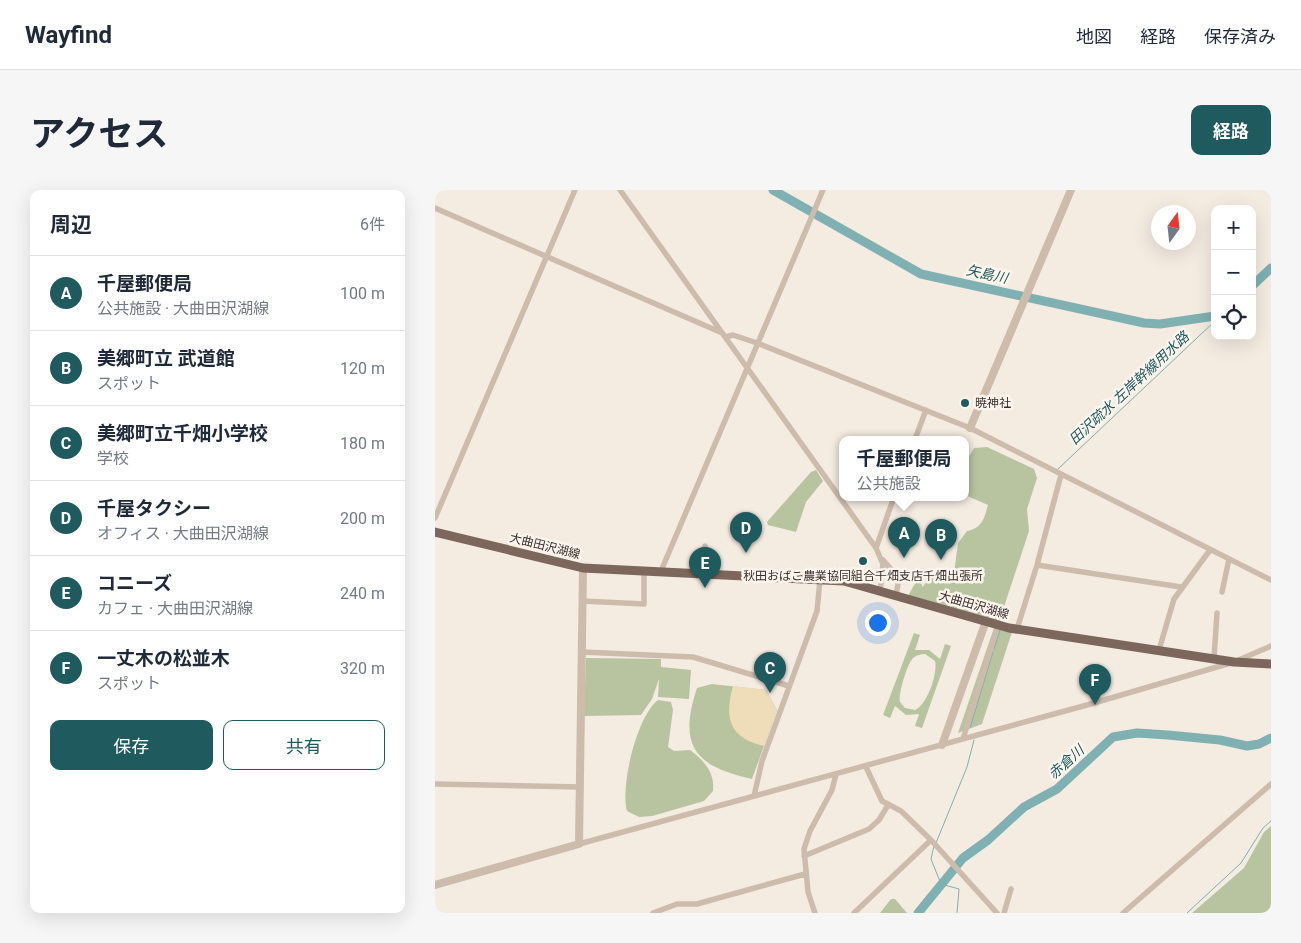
<!DOCTYPE html>
<html lang="ja">
<meta charset="utf-8">
<style>
body{margin:0;font-family:Roboto,"Noto Sans JP",sans-serif;background:#f6f6f7;color:#1f2937}
.controls{position:absolute;right:15px;top:15px;display:grid;overflow:hidden;border-radius:10px;box-shadow:0 5px 20px #0002}
.controls button{width:45px;height:45px;display:grid;place-items:center;padding:0;border:0;border-bottom:1px solid #e0e1e3;background:#fff;color:#1f2937;font:25px sans-serif}
.compass{position:absolute;left:716px;top:15px;width:45px;height:45px;border-radius:50%;background:#fff;box-shadow:0 5px 20px #0002;rotate:15deg}
.you{position:absolute;left:442px;top:432px;width:18px;height:18px;margin:-12px;border:4px solid #fff;border-radius:50%;background:#1a73e8;box-shadow:0 0 0 8px #1a73e833}
.badge{display:grid;place-items:center;width:32px;height:32px;border-radius:50%;background:#1f5a5e;color:#fff;font-size:16px;font-weight:700}
.pin{position:absolute;translate:-50% -41px;filter:drop-shadow(0 1px 2px #0008)}
.pin::after{content:'';position:absolute;top:26px;width:18px;height:15px;background:inherit;clip-path:polygon(0 0,100% 0,50% 100%)}
.popup{position:absolute;left:404px;top:246px;width:130px;height:65px;box-sizing:border-box;display:grid;place-content:center;border-radius:10px;background:#fff;filter:drop-shadow(0 1px 4px #0005);font-size:16px;white-space:nowrap;color:#747a83}
.popup b{font-size:19px;color:#1f2937}
.popup::after{content:'';position:absolute;left:50%;top:100%;margin-left:-10px;border:10px solid transparent;border-top-color:#fff}
.list{margin:0;padding:0;list-style:none}
h2{display:flex;justify-content:space-between;align-items:center;height:65px;margin:0;padding:0 20px;font-size:21px}
h2 small{font-size:16px;font-weight:400;color:#747a83}
.list li{display:grid;grid-template-columns:32px 1fr auto;gap:15px;align-items:center;box-sizing:border-box;height:75px;padding:0 20px;border-top:1px solid #e0e1e3}
.list b{display:block;font-size:19px;white-space:nowrap}
.list p{margin:0;font-size:16px;white-space:nowrap;color:#747a83}
.list em{font-size:16px;font-style:normal;color:#747a83}
.actions{display:flex;gap:10px;padding:15px 20px}
.actions a{flex:1;padding:11px 0;border:1px solid #1f5a5e;border-radius:10px;text-align:center;font-size:18px;color:#1f5a5e}
.actions .main{background:#1f5a5e;color:#fff}
.icon{flex:none;width:28px;height:28px;fill:none;stroke:currentColor;stroke-width:2;stroke-linecap:round;stroke-linejoin:round}
.map{position:relative;flex:none;width:836px;height:723px;overflow:hidden;border-radius:10px}
header{display:flex;align-items:center;gap:30px;box-sizing:border-box;height:70px;padding:0 25px;background:#fff;border-bottom:1px solid #e0e1e3}
header strong{font-size:24px}
nav{display:flex;gap:28px;margin-inline-start:auto;font-size:18px}
.intro{display:flex;align-items:center;justify-content:space-between;box-sizing:border-box;height:120px;padding:0 30px}
h1{margin:0;font-size:35px}
.button{padding:12px 22px;border-radius:10px;background:#1f5a5e;color:#fff;font-size:18px;font-weight:700}
main{display:flex;gap:30px;padding:0 30px}
aside{flex:1;background:#fff;border-radius:10px;box-shadow:0 5px 20px #0002}
.map>svg:first-child{display:block}
.green{fill:#b8c4a0;fill-rule:evenodd}
.sand{fill:#efdcb8}
.lines{fill:none;stroke-linecap:round;stroke-linejoin:round}
.stream{stroke:#7fb0b2;stroke-width:1}
.river{stroke:#7fb0b2;stroke-width:9}
.minor{stroke:#cdbbac;stroke-width:5.5}
.tertiary{stroke:#cdbbac;stroke-width:8}
.primary{stroke:#7d675c;stroke-width:9}
.poi-dot{fill:#1f5a5e;stroke:#fbf5ee;stroke-width:2}
.labels{text-anchor:middle;dominant-baseline:central;stroke-width:5;stroke-linejoin:round;paint-order:stroke}
.poi-label{font-size:12px;fill:#3b302b;stroke:#fbf5ee;text-anchor:start}
.street-label{font-size:12px;fill:#3b302b;stroke:#fbf5ee}
.water-label{font-size:14px;font-style:italic;fill:#1f5a5e;stroke:#fbf5ee}
</style>
<header>
<strong>Wayfind</strong>
<nav><a>地図</a><a>経路</a><a>保存済み</a></nav>
</header>
<div class="intro"><h1>アクセス</h1><a class="button">経路</a></div>
<main>
<aside>
<h2>周辺<small>6件</small></h2>
<ul class="list">
<li><span class="badge">A</span><div><b>千屋郵便局</b><p>公共施設 · 大曲田沢湖線</p></div><em>100 m</em></li>
<li><span class="badge">B</span><div><b>美郷町立 武道館</b><p>スポット</p></div><em>120 m</em></li>
<li><span class="badge">C</span><div><b>美郷町立千畑小学校</b><p>学校</p></div><em>180 m</em></li>
<li><span class="badge">D</span><div><b>千屋タクシー</b><p>オフィス · 大曲田沢湖線</p></div><em>200 m</em></li>
<li><span class="badge">E</span><div><b>コニーズ</b><p>カフェ · 大曲田沢湖線</p></div><em>240 m</em></li>
<li><span class="badge">F</span><div><b>一丈木の松並木</b><p>スポット</p></div><em>320 m</em></li>
</ul>
<div class="actions"><a class="main">保存</a><a>共有</a></div>
</aside>
<div class="map">
<svg width="836" height="723" viewBox="0 0 836 723">
<rect width="100%" height="100%" fill="#f4ebe1"/>
<path class="green" d="M552,257L599,279L602,288L592,319L594,341L564,432L473,406L486,383L487,397L497,387L518,391L523,353L532,341C547,338 549,329 553,315L530,305V273L539,258Z
M381,280L388,291L371,312L361,342L333,335L332,332L376,282Z
M559,438L577,442L547,534L523,543Z
M479,443L485,445L480,460H494L505,469L510,454L516,456L487,538L480,536L484,524L471,525L460,516L455,528L448,525ZM490,464L500,471C503,484 492,515 480,520L470,518L465,512C463,505 472,474 478,468C482,465 485,464 490,464Z
M151,468L226,469V477L256,480L254,509L223,507L224,489L217,509L206,525L149,526Z
M277,494L331,500L342,520L317,589C259,576 243,556 262,498Z
M223,510L236,512L238,520L233,557L239,561L255,560C269,571 280,582 278,601L269,611L217,626L204,627L192,621C185,596 202,526 223,510Z
M836,636V723H757L809,678L829,642Z
M456,709H460L472,723H445Z"/>
<path class="sand" d="M298,496L331,500L342,520L329,556C294,548 289,528 298,496Z"/>
<g class="lines">
<path class="stream" d="M623,279L780,131
M559,459L565,440
M535,538L558,462
M501,653L532,577L539,550
M499,656L496,669L506,694L524,699L522,723
M752,723L806,673L828,638L836,631"/>
<path class="river" d="M338,0L486,84L709,133L725,134L780,126
M817,96L836,78
M483,723L528,668L553,650L589,617L622,599L678,547L702,543L733,545L785,550L812,556L824,554L836,548"/>
<path class="minor" d="M185,0L441,358L448,374L445,402
M0,18L285,142
M290,147L298,145L322,153L535,238L836,390
M480,249L491,220
M0,328L140,0
M441,358L459,307
M448,370L464,388L461,406
M602,375L746,397
M226,381L388,0
M268,383L270,356
M787,402L794,369
M147,411L209,414V380
M582,439L602,375L626,285
M724,460L739,409L775,360
M147,462L258,467L354,496
M779,468L782,423
M528,549L563,435
M431,577L447,611L466,621L496,650L562,723
M0,594L145,597
M319,606L327,571L382,421L385,390
M144,654L652,515L799,472L836,456
M369,666L434,639L444,630L453,615
M218,723L242,714H262L370,684
M380,723L373,702L369,659L375,641L397,600L401,584
M419,723L496,650
M569,723L576,699
M688,723L836,594"/>
<path class="tertiary" d="M535,238L636,0
M507,555L551,431
M0,695L144,654L148,378"/>
<path class="primary" d="M0,342L148,378L409,391L574,438L799,472L836,474"/>
</g>
<g class="poi-dot">
<circle cx="530" cy="213" r="5"/>
<circle cx="428" cy="371" r="5"/>
</g>
<g class="labels">
<g class="poi-label">
<text x="540" y="213">暁神社</text>
<text x="428" y="386" text-anchor="middle">秋田おばこ農業協同組合千畑支店千畑出張所</text>
</g>
<g class="street-label">
<text transform="translate(110 356) rotate(14)">大曲田沢湖線</text>
<text transform="translate(539 415) rotate(16)">大曲田沢湖線</text>
</g>
<g class="water-label">
<text transform="translate(552 84) rotate(12)">矢島川</text>
<text transform="translate(694 198) rotate(-43)">田沢疏水 左岸幹線用水路</text>
<text transform="translate(631 572) rotate(-42)">赤倉川</text>
</g>
</g>
</svg>
<div class="controls">
<button>+</button>
<button>−</button>
<button><svg class="icon" aria-label="locate" viewBox="0 0 24 24"><circle cx="12" cy="12" r="6"/><path d="M12 2v4M12 18v4M2 12h4M18 12h4"/></svg></button>
</div>
<svg class="compass" viewBox="-18 -18 36 36"><path d="M0-13l5 13h-10z" fill="#e53935"/><path d="M0 13l5-13h-10z" fill="#747a83"/></svg>
<div class="you"></div>
<div class="pin badge" style="left:469px;top:368px">A</div>
<div class="popup"><b>千屋郵便局</b>公共施設</div>
<div class="pin badge" style="left:506px;top:370px">B</div>
<div class="pin badge" style="left:335px;top:503px">C</div>
<div class="pin badge" style="left:311px;top:363px">D</div>
<div class="pin badge" style="left:270px;top:398px">E</div>
<div class="pin badge" style="left:660px;top:515px">F</div>
</div>
</main>
